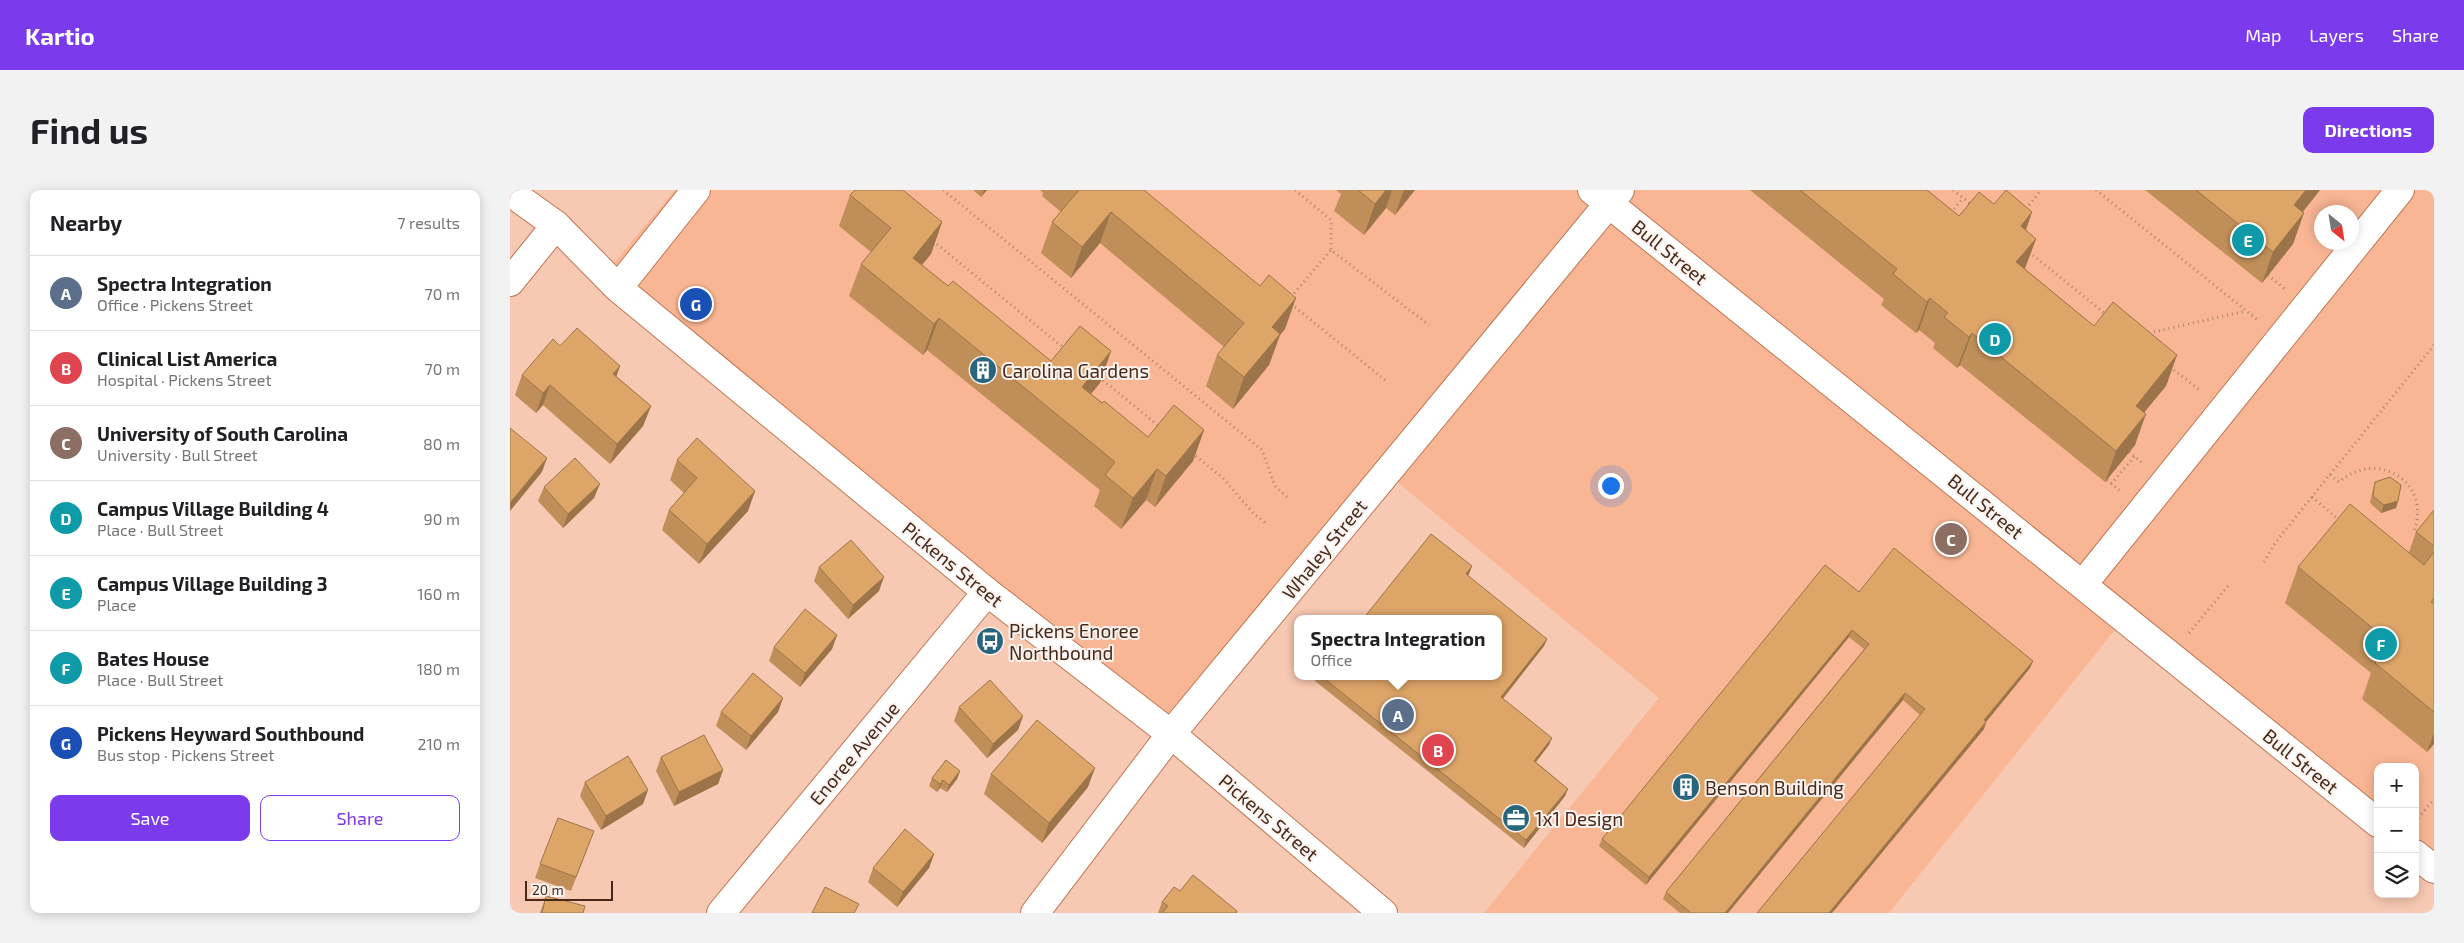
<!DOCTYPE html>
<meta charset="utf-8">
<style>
body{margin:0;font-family:"Exo 2",sans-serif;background:#f2f2f2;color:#202124}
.controls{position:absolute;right:15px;bottom:15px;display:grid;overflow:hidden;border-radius:10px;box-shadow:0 2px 12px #0003}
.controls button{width:45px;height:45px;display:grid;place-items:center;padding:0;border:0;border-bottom:1px solid #e0e0e0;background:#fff;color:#202124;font:25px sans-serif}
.compass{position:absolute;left:1804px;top:15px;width:45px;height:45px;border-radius:50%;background:#fff;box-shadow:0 2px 12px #0003;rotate:150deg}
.scale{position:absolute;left:15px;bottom:12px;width:88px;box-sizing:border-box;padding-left:5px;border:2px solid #47291a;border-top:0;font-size:14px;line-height:18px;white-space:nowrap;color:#47291a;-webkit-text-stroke:4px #fbf3ef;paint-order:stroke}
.you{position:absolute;left:1100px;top:295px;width:18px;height:18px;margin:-12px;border:4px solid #fff;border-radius:50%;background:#1a73e8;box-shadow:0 0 0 8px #1a73e833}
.badge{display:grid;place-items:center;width:32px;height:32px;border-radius:50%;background:#7c3aed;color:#fff;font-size:16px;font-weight:700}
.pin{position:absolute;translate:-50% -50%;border:2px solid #fff;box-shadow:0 1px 5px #0006}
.popup{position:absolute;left:784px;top:425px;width:208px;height:65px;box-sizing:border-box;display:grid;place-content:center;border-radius:10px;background:#fff;filter:drop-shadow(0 1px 4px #0005);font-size:16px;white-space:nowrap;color:#757577}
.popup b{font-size:19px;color:#202124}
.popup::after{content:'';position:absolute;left:50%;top:100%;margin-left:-10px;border:10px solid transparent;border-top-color:#fff}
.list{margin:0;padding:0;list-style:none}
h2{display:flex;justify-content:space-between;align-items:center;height:65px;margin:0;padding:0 20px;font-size:21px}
h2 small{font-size:16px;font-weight:400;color:#757577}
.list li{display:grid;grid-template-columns:32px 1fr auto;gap:15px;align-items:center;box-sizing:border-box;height:75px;padding:0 20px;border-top:1px solid #e0e0e0}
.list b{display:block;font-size:19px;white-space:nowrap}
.list p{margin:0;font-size:16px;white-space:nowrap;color:#757577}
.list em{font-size:16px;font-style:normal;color:#757577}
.actions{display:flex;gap:10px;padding:15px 20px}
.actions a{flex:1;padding:11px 0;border:1px solid #7c3aed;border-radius:10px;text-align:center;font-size:18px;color:#7c3aed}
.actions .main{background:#7c3aed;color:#fff}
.icon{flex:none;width:28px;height:28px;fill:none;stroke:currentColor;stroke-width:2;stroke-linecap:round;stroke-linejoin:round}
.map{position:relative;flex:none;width:1924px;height:723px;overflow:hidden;border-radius:10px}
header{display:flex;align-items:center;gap:30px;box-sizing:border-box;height:70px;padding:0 25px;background:#7c3aed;color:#fff}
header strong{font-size:24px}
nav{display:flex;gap:28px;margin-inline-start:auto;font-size:18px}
.intro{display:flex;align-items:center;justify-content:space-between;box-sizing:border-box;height:120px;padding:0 30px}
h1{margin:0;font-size:35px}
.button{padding:12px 22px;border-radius:10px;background:#7c3aed;color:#fff;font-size:18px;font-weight:700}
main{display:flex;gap:30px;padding:0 30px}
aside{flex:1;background:#fff;border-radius:10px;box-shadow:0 2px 12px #0003}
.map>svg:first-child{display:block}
.built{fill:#f9b694;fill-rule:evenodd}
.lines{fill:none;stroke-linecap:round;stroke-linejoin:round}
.minor-casing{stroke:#be7752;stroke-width:30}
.path{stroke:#aa8370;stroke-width:3;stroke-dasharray:1 4;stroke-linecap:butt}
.minor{stroke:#fff;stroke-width:28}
.wall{fill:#bf8e59}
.shaded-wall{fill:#9b7449}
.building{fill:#dea568;stroke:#9b7449}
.labels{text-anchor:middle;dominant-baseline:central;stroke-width:4;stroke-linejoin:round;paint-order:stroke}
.street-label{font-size:19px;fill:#47291a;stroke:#fbf3ef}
.poi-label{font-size:19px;fill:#47291a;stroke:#fbf3ef;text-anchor:start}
</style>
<header>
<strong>Kartio</strong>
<nav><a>Map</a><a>Layers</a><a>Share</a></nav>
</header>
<div class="intro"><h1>Find us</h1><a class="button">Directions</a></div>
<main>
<aside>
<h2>Nearby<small>7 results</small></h2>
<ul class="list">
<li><span class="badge" style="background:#5c6f8a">A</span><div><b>Spectra Integration</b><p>Office · Pickens Street</p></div><em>70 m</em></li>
<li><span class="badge" style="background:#e0444e">B</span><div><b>Clinical List America</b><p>Hospital · Pickens Street</p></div><em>70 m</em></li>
<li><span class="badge" style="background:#8d6e63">C</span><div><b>University of South Carolina</b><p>University · Bull Street</p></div><em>80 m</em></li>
<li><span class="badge" style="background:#0f9aa8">D</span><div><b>Campus Village Building 4</b><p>Place · Bull Street</p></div><em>90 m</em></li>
<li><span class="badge" style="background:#0f9aa8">E</span><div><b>Campus Village Building 3</b><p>Place</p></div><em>160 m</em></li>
<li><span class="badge" style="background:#0f9aa8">F</span><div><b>Bates House</b><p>Place · Bull Street</p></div><em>180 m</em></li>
<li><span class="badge" style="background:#1a4fb4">G</span><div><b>Pickens Heyward Southbound</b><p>Bus stop · Pickens Street</p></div><em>210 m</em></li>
</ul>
<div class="actions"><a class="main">Save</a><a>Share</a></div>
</aside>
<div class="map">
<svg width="1924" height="723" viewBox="0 0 1924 723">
<rect width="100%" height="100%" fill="#f7c8b2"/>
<path class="built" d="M165,0H1924V664L1905,650V577H1868V620L1619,422L1379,723H974L1149,508L869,277L653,537L98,80ZM1812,22H1842V52H1812Z"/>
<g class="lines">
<g class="minor-casing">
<path id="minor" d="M1082,0L1868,633
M0,2L46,35L108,98L477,402L661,544L873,723
M0,92L46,35
M108,98L186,0
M1573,394L1890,0
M1905,664L1924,679
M211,723L477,402
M525,723L661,544L1110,0"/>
</g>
<path class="path" d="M433,0L752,260L765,296L778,308
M785,0L821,30V60L919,135
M1443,0L1462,15
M1586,0L1749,131
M1516,19L1531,0
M1441,23L1453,8
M423,51L555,159
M1519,62L1598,126
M1758,85L1775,99
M781,107L821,60
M781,114L875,190
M1639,143L1736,121
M1660,177L1691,201
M589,187L650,237
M1619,262L1634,274
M682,263L713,288L742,322L757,334
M1820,285L1829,292C1868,258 1922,293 1904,341L1909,344
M1597,290L1611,302
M1601,294L1625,266
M1802,307L1830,331
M1754,372L1765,353L1924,155
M1679,443L1718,396
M1905,632L1924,609"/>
<use href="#minor" class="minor"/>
</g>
<path class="wall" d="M463,0H477L471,7Z
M530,0H634L775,139L770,145L759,175L723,219L696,196L707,165L714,157L590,53L561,88L531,63L542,32L551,22L532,6L533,3Z
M826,0H905L885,25L876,18L854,45L824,21L831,4Z
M1240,0H1417L1449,26L1484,14L1522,22L1516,40L1526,49L1515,79L1584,136L1667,165L1656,196L1634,222L1625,255L1595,292L1450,175L1447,178L1423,158L1425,153L1409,140L1406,143L1371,115L1374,109Z
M1635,0H1810L1793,22L1783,54L1752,93Z
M340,5L432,32L421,64L412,75L438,96L541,171L601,161L590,193L581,204L638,247L694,240L683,271L645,317L636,310L611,339L584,316L590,300L417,160L413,165L339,106L351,74L361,62L329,36Z
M50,156L110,176L106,186L141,216L133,236L100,274L33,215L26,223L5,205L12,185Z
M167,270L245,301L238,321L189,374L152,340L159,320L174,303L160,290Z
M1865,292L1888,311L1886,318L1871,323L1860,313L1863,299Z
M34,297L84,308L53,338L28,311Z
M1924,320V554L1917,562L1852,509L1861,483L1775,413L1788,377L1899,362L1906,342Z
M962,376L958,386L1037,449L1034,456L993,509L1039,555L1026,572L1058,599L1055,606L1014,658L805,491L807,486H988L853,429Z
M309,377L369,401L338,429L304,391Z
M1349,402L1523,471L1520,478L1476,532L1474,539L1322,723H1247L1410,525L1393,510L1218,723H1170L1153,709L1156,702L1354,459L1339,447L1136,695L1089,656L1092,649Z
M327,445L322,459L290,497L259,471L264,457Z
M273,508L268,522L236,560L206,536L211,522Z
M449,517L513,526L508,540L477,568L444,531Z
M151,567L213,580L208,594L164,616L146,581Z
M450,581L447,589L437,602L430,598L427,602L419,596L422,588Z
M481,584L578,597L532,653L474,604Z
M75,592L133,614L91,640L70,606Z
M84,641L61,701L25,688L30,674Z
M424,664L419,678L387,717L358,692L363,678Z
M670,701L727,721V723H648L652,712Z
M36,706L73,723H30Z"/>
<path class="shaded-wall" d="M474,0H477L471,7Z
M876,0H882L876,18L854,45L865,14Z
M894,0H905L885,25Z
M1796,0H1810L1773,46L1784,15Z
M601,22L590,53L561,88L572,57Z
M1522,22L1511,53V36Z
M1794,23L1783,54L1752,93L1763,62Z
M432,32L421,64L392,99L403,68Z
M1526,49L1514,80L1506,72Z
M786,108L775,139L770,145L759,175L723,219L734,187L762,137Z
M1420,108L1409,140L1406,143L1417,112Z
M429,128L417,160L413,165L424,134Z
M1462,143L1450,175L1447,178L1459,147Z
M601,161L590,193L561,228L572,197Z
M1667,165L1656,196L1614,247L1626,216Z
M110,176L103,196V184Z
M40,195L33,215L26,223L33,203Z
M141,216L133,236L100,274L107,254Z
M1636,224L1625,255L1595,292L1606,261Z
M694,240L683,271L645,317L656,286Z
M37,268L32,282L0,321V313Z
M647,279L636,310L611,339L623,308Z
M90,294L84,308L53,338L58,324Z
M245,301L238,321L189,374L197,354Z
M1888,311L1886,318L1871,323L1874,315Z
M962,376L959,384L953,392L956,384Z
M374,387L369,401L338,429L343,415Z
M1342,440L1339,447L1136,695L1139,687Z
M327,445L322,459L290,497L295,483Z
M1037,449L1034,456L988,514L991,507Z
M1523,471L1520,478L1476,532L1474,539L1322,723H1319L1474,530Z
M1395,503L1393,510L1218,723H1215Z
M273,508L268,522L236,560L241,546Z
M513,526L508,540L477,568L483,554Z
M1924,543V554L1917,562Z
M1042,548L1039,555L1021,578L1024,571Z
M585,578L578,597L532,653L539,633Z
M213,580L208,594L164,616L169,602Z
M450,581L447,589L437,602L439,595Z
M433,590L430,598L427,602L430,594Z
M1058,599L1055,606L1014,658L1016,650Z
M138,600L133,614L91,640L96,626Z
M424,664L419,678L387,717L393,702Z"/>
<path class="building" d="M345,0H393L432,32L403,68L438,96L443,91L541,171L570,136L601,161L572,197L592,213L594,211L638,247L664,215L694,240L656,286L647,279L623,308L595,285L605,272L429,128L424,134L351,74L381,38L340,5Z
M569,0H634L750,96L759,85L786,108L762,137L770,144L734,187L707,165L734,133L601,22L572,57L542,32Z
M848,0H876L865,14Z
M1290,0H1417L1449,26L1469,2L1484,14L1496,0L1522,22L1511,36L1526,49L1506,72L1584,136L1603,112L1667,165L1626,216L1636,224L1606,261L1462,143L1459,147L1434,127L1438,123L1420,108L1417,112L1383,84L1387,79Z
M1686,0H1796L1784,15L1794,23L1763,62Z
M67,138L110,176L103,184L141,216L107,254L40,195L33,203L12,185L43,149L50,156Z
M0,238L37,268L0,313Z
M187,248L245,301L197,354L159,320L187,288L167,270Z
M65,268L90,294L58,324L34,297Z
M1880,287L1891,295L1888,311L1874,315L1863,306L1865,292Z
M1840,314L1914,375L1924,362V408L1921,412L1924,414V522L1865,473L1881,453L1788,377Z
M1924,320V356L1906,342Z
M921,344L962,376L956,384L1037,449L991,507L1042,548L1024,571L1058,599L1016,650L811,486H988V429H853Z
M341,350L374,387L343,415L309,377Z
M1384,358L1523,471L1474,530L1476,532L1319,723H1247L1415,519L1395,503L1215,723H1181L1156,702L1359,454L1342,440L1139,687L1092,649L1315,375L1349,402Z
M295,419L327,445L295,483L264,457Z
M243,483L273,508L241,546L211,522Z
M480,490L513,526L483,554L449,517Z
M527,530L585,578L539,633L481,584Z
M194,545L213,580L169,602L151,567Z
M118,566L138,600L96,626L75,592Z
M436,570L450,581L439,595L433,590L430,594L422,588Z
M48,628L84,641L66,687L30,674Z
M395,639L424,664L393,702L363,678Z
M683,685L727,721L726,723H652L658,716L652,712L664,697L670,701Z
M315,697L349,714L344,723H302Z
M36,706L75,716L73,723H32Z"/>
<defs>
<g id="building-disc" transform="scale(1.4375)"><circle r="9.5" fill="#29657c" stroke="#fbf3ef"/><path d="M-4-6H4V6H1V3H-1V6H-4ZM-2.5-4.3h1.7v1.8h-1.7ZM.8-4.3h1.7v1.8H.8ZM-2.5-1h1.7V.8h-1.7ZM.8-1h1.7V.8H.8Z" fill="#fff"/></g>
<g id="bus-disc" transform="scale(1.4375)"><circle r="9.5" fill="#29657c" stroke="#fbf3ef"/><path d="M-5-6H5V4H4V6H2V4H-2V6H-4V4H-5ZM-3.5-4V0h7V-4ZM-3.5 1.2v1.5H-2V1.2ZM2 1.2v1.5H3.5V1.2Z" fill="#fff"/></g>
<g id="office-disc" transform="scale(1.4375)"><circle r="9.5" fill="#29657c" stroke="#fbf3ef"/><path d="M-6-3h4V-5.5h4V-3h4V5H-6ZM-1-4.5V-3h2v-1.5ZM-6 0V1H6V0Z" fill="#fff"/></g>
</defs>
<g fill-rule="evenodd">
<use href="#building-disc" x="473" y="180"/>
<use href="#bus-disc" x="480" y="451"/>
<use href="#building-disc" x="1176" y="597"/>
<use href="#office-disc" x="1006" y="628"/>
</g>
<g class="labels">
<g class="street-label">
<text transform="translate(1160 62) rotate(39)">Bull Street</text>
<text transform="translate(1476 316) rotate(39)">Bull Street</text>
<text transform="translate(814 359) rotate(-51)">Whaley Street</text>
<text transform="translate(443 374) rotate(39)">Pickens Street</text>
<text transform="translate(344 563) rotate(-50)">Enoree Avenue</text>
<text transform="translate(1791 571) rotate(39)">Bull Street</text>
<text transform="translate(759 627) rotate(40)">Pickens Street</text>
</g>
<g class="poi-label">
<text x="492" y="180">Carolina Gardens</text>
<text x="499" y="440">Pickens Enoree<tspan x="499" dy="22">Northbound</tspan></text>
<text x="1195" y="597">Benson Building</text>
<text x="1025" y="628">1x1 Design</text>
</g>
</g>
</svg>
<div class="controls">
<button>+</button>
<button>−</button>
<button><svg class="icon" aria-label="layers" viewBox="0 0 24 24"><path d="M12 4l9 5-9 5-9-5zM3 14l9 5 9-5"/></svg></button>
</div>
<svg class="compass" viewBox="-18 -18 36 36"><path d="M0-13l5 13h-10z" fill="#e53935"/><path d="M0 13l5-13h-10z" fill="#757577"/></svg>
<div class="scale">20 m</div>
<div class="you"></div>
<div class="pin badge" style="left:888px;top:525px;background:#5c6f8a">A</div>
<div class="popup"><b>Spectra Integration</b>Office</div>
<div class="pin badge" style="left:928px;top:560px;background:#e0444e">B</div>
<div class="pin badge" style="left:1441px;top:349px;background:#8d6e63">C</div>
<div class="pin badge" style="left:1485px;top:149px;background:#0f9aa8">D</div>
<div class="pin badge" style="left:1738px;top:50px;background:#0f9aa8">E</div>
<div class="pin badge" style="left:1871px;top:454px;background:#0f9aa8">F</div>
<div class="pin badge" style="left:186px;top:114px;background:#1a4fb4">G</div>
</div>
</main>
